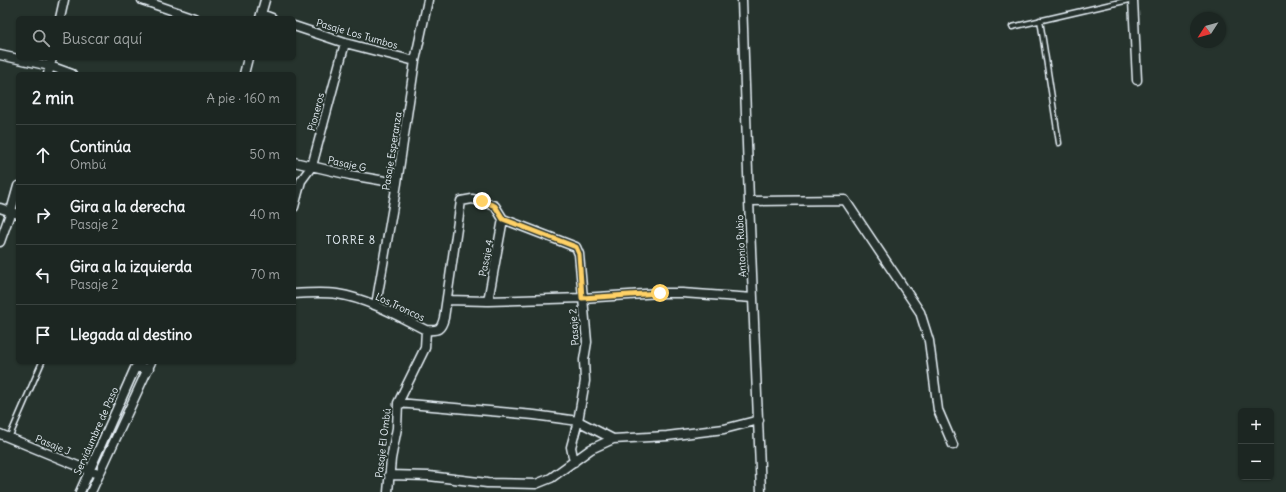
<!DOCTYPE html>
<html lang="es">
<meta charset="utf-8">
<style>
body{margin:0;font-family:Delius,sans-serif;background:#252e2a;color:#f1f3f6}
.controls{position:absolute;right:12px;bottom:12px;display:grid;overflow:hidden;border-radius:6px;box-shadow:0 1px 3px #0004}
.controls button{width:36px;height:36px;display:grid;place-items:center;padding:0;border:0;border-bottom:1px solid #3a4340;background:#1c2622;color:#f1f3f6;font:20px sans-serif}
.compass{position:absolute;left:1190px;top:12px;width:36px;height:36px;border-radius:50%;background:#1c2622;box-shadow:0 1px 3px #0004;rotate:234deg}
.stop{position:absolute;width:12px;height:12px;margin:-9px;border:3px solid #ffd166;border-radius:50%;background:#fff}
.stop.end{background:#ffd166;border-color:#fff;box-shadow:0 1px 4px #0008}
.list{margin:0;padding:0;list-style:none}
h2{display:flex;justify-content:space-between;align-items:center;height:52px;margin:0;padding:0 16px;font-size:17px}
h2 small{font-size:13px;font-weight:400;color:#a0a5a5}
.list li{display:grid;grid-template-columns:26px 1fr auto;gap:12px;align-items:center;box-sizing:border-box;height:60px;padding:0 16px;border-top:1px solid #3a4340}
.list b{display:block;font-size:15px;white-space:nowrap}
.list p{margin:0;font-size:13px;white-space:nowrap;color:#a0a5a5}
.list em{font-size:13px;font-style:normal;color:#a0a5a5}
.icon{flex:none;width:22px;height:22px;fill:none;stroke:currentColor;stroke-width:2;stroke-linecap:round;stroke-linejoin:round}
.map{position:relative;flex:none;width:1286px;height:492px;overflow:hidden}
.search{position:absolute;background:#1c2622;box-shadow:0 1px 3px #0004;left:16px;top:16px;width:280px;height:44px;display:flex;align-items:center;gap:10px;box-sizing:border-box;padding:0 14px;border-radius:6px;color:#a0a5a5;font-size:15px}
.panel{position:absolute;background:#1c2622;box-shadow:0 1px 3px #0004;left:16px;top:72px;width:280px;height:292px;border-radius:6px}
.map>svg:first-child{display:block}
.lines{fill:none;stroke-linecap:round;stroke-linejoin:round}
.service-casing{stroke:#e8f1f8;stroke-width:7}
.minor-casing{stroke:#e8f1f8;stroke-width:11}
.service{stroke:#26332d;stroke-width:4}
.minor{stroke:#26332d;stroke-width:8}
.route{stroke:#ffd166;stroke-width:5}
.labels{text-anchor:middle;dominant-baseline:central;stroke-width:4;stroke-linejoin:round;paint-order:stroke}
.street-label{font-size:10px;fill:#e8f1f8;stroke:#26332d}
.neighbourhood-label{font-size:11px;letter-spacing:1px;fill:#e8f1f8;stroke:#26332d}
</style>
<div class="map">
<svg width="1286" height="492" viewBox="0 0 1286 492">
<rect width="100%" height="100%" fill="#26332d"/>
<filter id="ink" filterUnits="userSpaceOnUse"><feTurbulence type="fractalNoise" baseFrequency=".025" numOctaves="2"/><feDisplacementMap in="SourceGraphic" scale="8" xChannelSelector="R" yChannelSelector="G"/><feConvolveMatrix kernelMatrix="1 2 1 2 8 2 1 2 1" color-interpolation-filters="sRGB"/></filter>
<g filter="url(#ink)">
<g class="lines">
<g class="service-casing">
<path id="service" d="M1040,20L1059,143
M1012,27L1129,0
M135,362L144,366
M9,438L42,362"/>
</g>
<g class="minor-casing">
<path id="minor" d="M142,0L194,18
M742,0L749,201L761,492
M1133,0L1137,80
M261,14L272,18
M60,18L64,0
M260,18L265,0
M294,26L345,43L415,61
M0,55L50,66L72,74
M48,74L52,58
M244,74L248,58
M294,162L350,175L397,183
M749,201L845,200L920,312L929,341L938,410L953,445
M294,207L301,181L312,166L345,43
M0,208L18,214
M0,242L11,211L18,186
M294,294C308,293 323,292 337,294C369,299 398,316 426,330C438,331 441,330 444,318L461,201L472,199L482,201L495,206L503,219L576,247L579,254L587,342L584,360L585,381L578,421L571,447L574,462
M447,300L488,301L582,298L660,293H682L753,298
M488,301L503,219
M376,305L397,183L415,61L428,0
M398,403L534,415L578,421L613,439
M0,434L95,473
M389,475L429,476L487,483L536,484L551,478L591,449L613,439L667,436L724,429L759,420
M80,492L135,368H149
M91,492L151,362
M388,492L391,459L397,428L398,403L425,348L426,330"/>
</g>
<use href="#service" class="service"/>
<use href="#minor" class="minor"/>
</g>
</g>
<g class="lines" filter="url(#ink)">
<path class="route" d="M482,201L495,206L503,219L576,247L579,254L582,298L660,293"/>
</g>
<g class="labels">
<g class="street-label">
<text transform="translate(357 34) rotate(16)">Pasaje Los Tumbos</text>
<text transform="translate(316 112) rotate(-75)">Pioneros</text>
<text transform="translate(392 151) rotate(-81)">Pasaje Esperanza</text>
<text transform="translate(347 164) rotate(12)">Pasaje G</text>
<text transform="translate(741 246) rotate(-93)">Antonio Rubio</text>
<text transform="translate(486 258) rotate(-79)">Pasaje 4</text>
<text transform="translate(400 307) rotate(25)">Los Troncos</text>
<text transform="translate(574 327) rotate(-94)">Pasaje 2</text>
<text transform="translate(96 431) rotate(-66)">Servidumbre de Paso</text>
<text transform="translate(383 443) rotate(-83)">Pasaje El Ombú</text>
<text transform="translate(53 445) rotate(22)">Pasaje J</text>
</g>
<g class="neighbourhood-label">
<text x="351" y="240">TORRE 8</text>
</g>
</g>
</svg>
<div class="controls">
<button>+</button>
<button>−</button>
</div>
<svg class="compass" viewBox="-18 -18 36 36"><path d="M0-13l5 13h-10z" fill="#e53935"/><path d="M0 13l5-13h-10z" fill="#a0a5a5"/></svg>
<div class="stop" style="left:660px;top:293px"></div>
<div class="stop end" style="left:482px;top:201px"></div>
<div class="search"><svg class="icon" aria-label="search" viewBox="0 0 24 24"><circle cx="10" cy="10" r="6"/><path d="M15 15l6 6"/></svg>Buscar aquí</div>
<section class="panel">
<h2>2 min<small>A pie · 160 m</small></h2>
<ul class="list">
<li><svg class="icon" aria-label="ahead" viewBox="0 0 24 24"><path d="M12 20V5M6 11l6-6 6 6"/></svg><div><b>Continúa</b><p>Ombú</p></div><em>50 m</em></li>
<li><svg class="icon" aria-label="right" viewBox="0 0 24 24"><path d="M7 20v-9h11M14 6l5 5-5 5"/></svg><div><b>Gira a la derecha</b><p>Pasaje 2</p></div><em>40 m</em></li>
<li><svg class="icon" aria-label="left" viewBox="0 0 24 24"><path d="M17 20v-9H6M10 6l-5 5 5 5"/></svg><div><b>Gira a la izquierda</b><p>Pasaje 2</p></div><em>70 m</em></li>
<li><svg class="icon" aria-label="arrive" viewBox="0 0 24 24"><path d="M6 21V4h12l-3 4 3 4H6"/></svg><div><b>Llegada al destino</b></div></li>
</ul>
</section>
</div>
